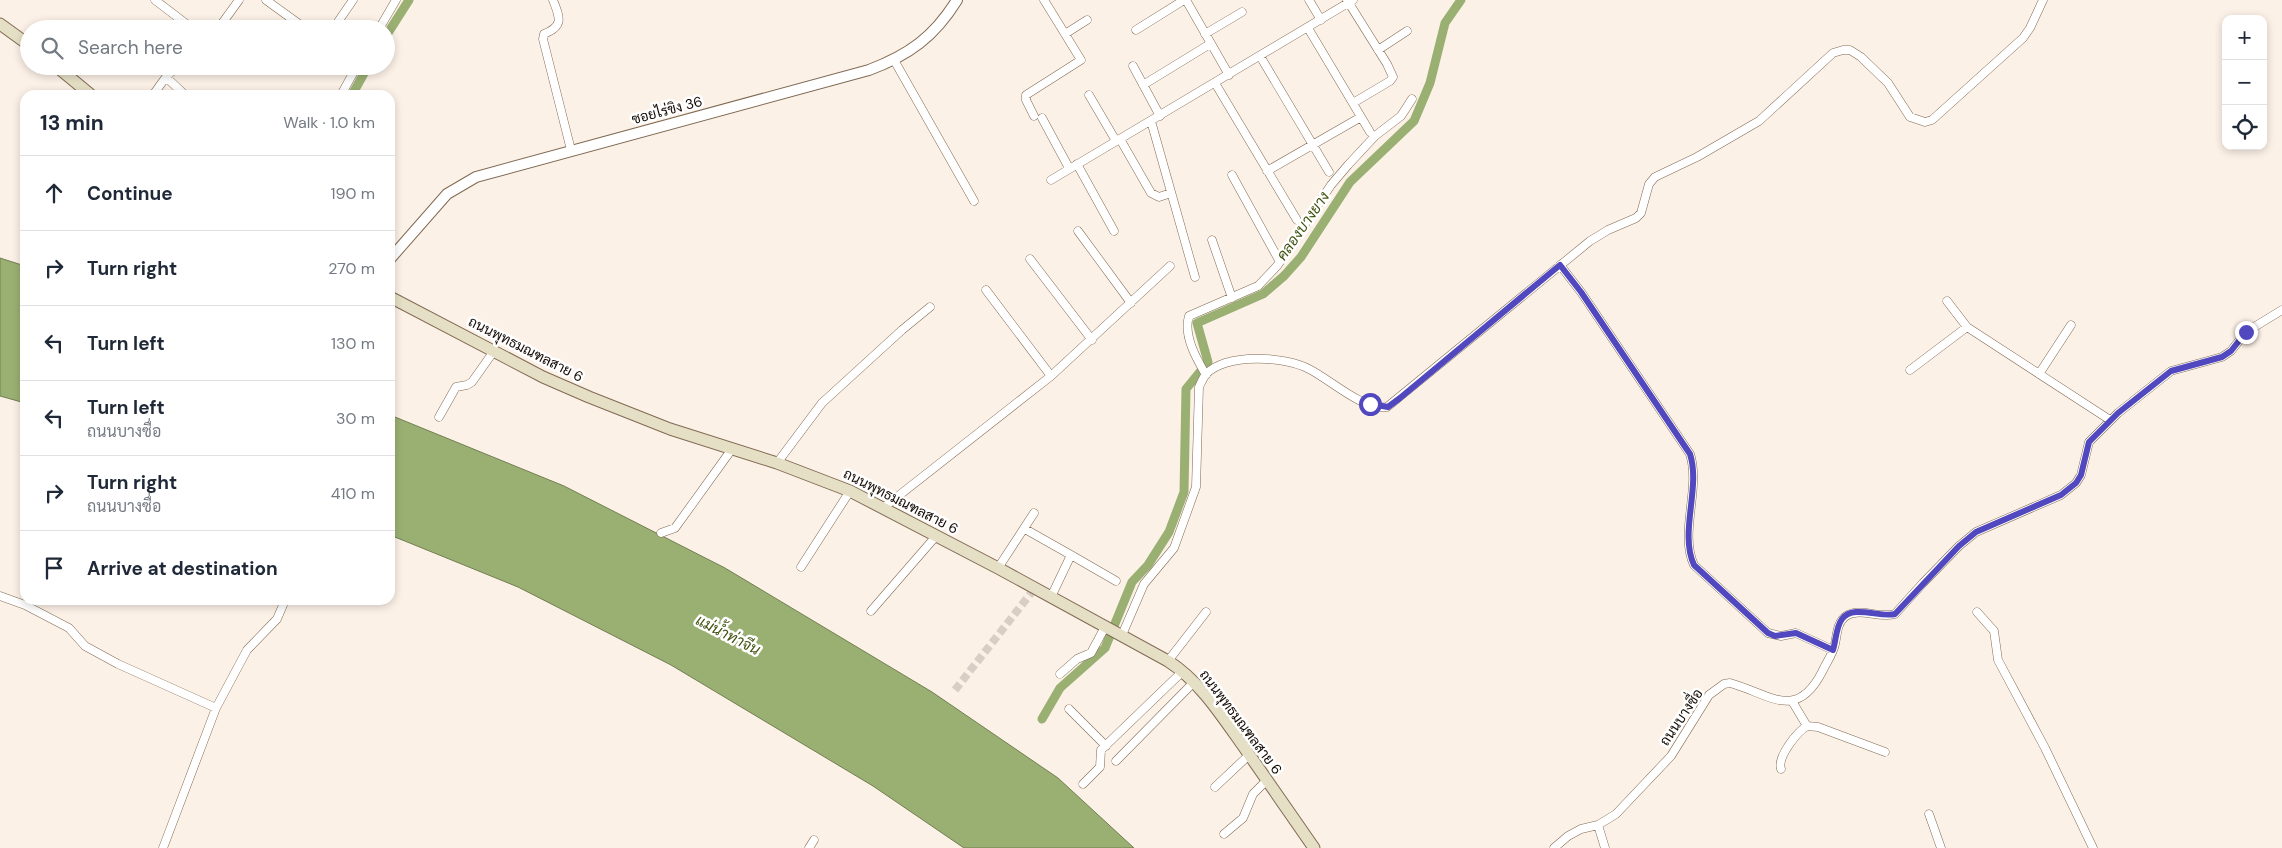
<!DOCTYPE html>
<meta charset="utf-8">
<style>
body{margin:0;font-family:"DM Sans",Sarabun,sans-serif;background:#f6f6f7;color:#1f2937}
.controls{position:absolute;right:15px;top:15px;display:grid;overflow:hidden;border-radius:10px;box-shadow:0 2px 8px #0003}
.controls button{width:45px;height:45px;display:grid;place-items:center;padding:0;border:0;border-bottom:1px solid #e0e1e3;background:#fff;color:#1f2937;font:25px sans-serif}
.stop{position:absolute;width:15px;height:15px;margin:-11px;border:4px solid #5148bf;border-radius:50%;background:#fff}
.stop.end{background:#5148bf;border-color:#fff;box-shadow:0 1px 5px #0008}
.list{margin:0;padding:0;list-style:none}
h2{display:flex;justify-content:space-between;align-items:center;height:65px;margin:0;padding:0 20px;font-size:21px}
h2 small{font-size:16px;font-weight:400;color:#747a83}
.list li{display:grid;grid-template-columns:32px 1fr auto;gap:15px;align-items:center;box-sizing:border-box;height:75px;padding:0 20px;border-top:1px solid #e0e1e3}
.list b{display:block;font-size:19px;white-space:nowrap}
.list p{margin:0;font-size:16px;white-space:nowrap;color:#747a83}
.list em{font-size:16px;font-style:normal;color:#747a83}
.icon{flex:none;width:28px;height:28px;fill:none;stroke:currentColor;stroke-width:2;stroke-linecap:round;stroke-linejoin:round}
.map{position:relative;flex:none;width:2282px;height:848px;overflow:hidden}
.search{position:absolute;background:#fff;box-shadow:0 2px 8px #0003;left:20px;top:20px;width:375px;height:55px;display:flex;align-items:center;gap:12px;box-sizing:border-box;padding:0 18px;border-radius:28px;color:#747a83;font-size:19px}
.panel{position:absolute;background:#fff;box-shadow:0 2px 8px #0003;left:20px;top:90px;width:375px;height:515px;border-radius:15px}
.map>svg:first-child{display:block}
.water{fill:#9ab073;stroke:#727e52}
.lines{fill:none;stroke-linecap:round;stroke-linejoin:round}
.canal{stroke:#9ab073;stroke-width:9}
.minor-tunnel{stroke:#d9cec5;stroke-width:8;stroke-dasharray:8 4;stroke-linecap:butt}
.minor-casing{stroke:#816a53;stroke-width:9}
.tertiary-casing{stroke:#816a53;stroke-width:12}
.secondary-casing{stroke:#816a53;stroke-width:13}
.minor{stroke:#fff;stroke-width:8}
.tertiary{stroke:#fff;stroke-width:10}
.secondary{stroke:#e5dfc5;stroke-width:11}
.route{stroke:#5148bf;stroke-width:6}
.labels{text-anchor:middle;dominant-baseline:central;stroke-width:5;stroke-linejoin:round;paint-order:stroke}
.street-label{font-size:14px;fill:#140b04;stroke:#fff}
.water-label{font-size:15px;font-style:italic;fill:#40530f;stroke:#fff}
</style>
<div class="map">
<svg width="2282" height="848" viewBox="0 0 2282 848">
<rect width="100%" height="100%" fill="#fcf1e7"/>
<path class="water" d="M0,258L25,266V403L0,396Z
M390,415L564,486L725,568L932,692L1058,778L1134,848H964L873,786L671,665L518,587L390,535Z"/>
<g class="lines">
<path class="canal" d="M386,36L409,0
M352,95L368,66
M1042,719L1060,688L1105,648L1132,582L1148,565L1169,532L1184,492L1186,389L1208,362L1197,323L1263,294L1284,276L1301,257L1350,182L1414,121L1430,83L1445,23L1461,0"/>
<path class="minor-tunnel" d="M955,690L1035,588"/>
<g class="minor-casing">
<path id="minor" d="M155,0L193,29
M266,0L306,29
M553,0C560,18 564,26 544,34L543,39L571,150
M1186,0L1229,75
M1309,0L1321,20
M1347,0L1387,64L1393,77L1390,81L1353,103
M1308,28L1370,132
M218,29L239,0
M333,29L353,0
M379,29L396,0
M1136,30L1184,0
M1065,34L1087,20
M1205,34L1242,12
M1378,50L1407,31
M1260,56L1329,172
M894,60L974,201
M1133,66L1160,116
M166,77L185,95
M1215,83L1297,220
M1143,85L1210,44
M153,95L166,77L178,66
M341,95L357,66
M1089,95L1116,141
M1034,116L1026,100V95L1081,60L1044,0
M1042,118L1069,168
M1151,121L1195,277
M1120,139L1151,193L1159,197L1171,193
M1077,164L1114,231
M1267,171L1361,117
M1232,175L1280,262
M1051,180L1353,0
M1078,231L1131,303
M1212,240L1232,298
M1030,259L1092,340
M1560,265L1581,292L1690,454C1701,488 1679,533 1694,565L1768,633L1781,636L1796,633L1833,650
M986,290L1051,376
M1947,301L1967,327
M1910,370L1967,327L2110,420
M2039,374L2071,325
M1206,375C1196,358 1183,335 1189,316L1258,286L1277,266L1331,185L1348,165L1375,136L1401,116L1412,99
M439,417L456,387L467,385L472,382L494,351
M777,463L822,403L902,330L930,307
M883,508L1051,376L1170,266
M1025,529L1071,555
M661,533L675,528L732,449
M801,567L850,491
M998,568L1034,513
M0,596L25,605L69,628L85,646L118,664L216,708
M1051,597L1071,555L1116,581
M871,611L937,535
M1977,612L1994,631L1998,660L2045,748L2093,848
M1122,635L1144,584L1174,548L1196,487L1199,387C1201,383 1203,378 1206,374C1227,353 1285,356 1309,369C1331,380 1362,410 1387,407L1590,241L1608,230L1636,218L1641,213L1649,184L1655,177L1697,157L1759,121L1833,53L1843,50H1850L1861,57L1888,83L1910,117L1925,122L1932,120L2023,38L2030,28L2043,0
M1168,661L1206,612
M1060,674L1077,659L1091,653L1105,627
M1792,701L1807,726
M1069,709L1106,746
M1116,761L1194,682
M1781,769C1777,757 1797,732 1807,726L1818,727L1885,752
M1083,784L1100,767L1101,750L1183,671
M1215,787L1249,755
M1929,814L1941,848
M1598,825L1605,848
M1224,834L1243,818L1253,794L1267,780
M163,848L216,708L247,650L277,619L283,605
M809,848L814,840
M1554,848L1568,836L1581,829L1598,825L1616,814L1671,756L1709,695L1724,684L1730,683C1770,694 1796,722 1822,672C1826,663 1833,654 1835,644C1837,635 1837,622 1846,616C1860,607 1879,619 1895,614L1923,583L1959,546L1976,532L2061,495L2076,483L2081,475L2089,442L2118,413L2171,371L2222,357L2231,351L2246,332L2282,310"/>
</g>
<g class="tertiary-casing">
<path id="tertiary" d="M390,259L447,194L476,177L869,70C909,55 934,37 957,0"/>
</g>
<g class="secondary-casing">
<path id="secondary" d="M0,24L29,45
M56,66L91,95
M390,297L543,377L589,397L670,429L777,463L850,491L998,568L1168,661C1201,682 1223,718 1246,750C1269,783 1291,815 1314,848"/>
</g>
<use href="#minor" class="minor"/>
<use href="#tertiary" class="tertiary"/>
<use href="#secondary" class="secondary"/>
</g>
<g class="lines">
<path class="route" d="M1370,404L1388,407L1400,398L1560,265L1581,292L1690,454C1701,488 1679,532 1694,565L1768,633L1775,636L1796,633L1833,650C1836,640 1836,627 1842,619C1853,604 1880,618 1895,614L1959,546L1976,532L2061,495L2076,483L2081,475L2089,442L2118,413L2171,371L2222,357L2231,351L2246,332"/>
</g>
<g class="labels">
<g class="street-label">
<text transform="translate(667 110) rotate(-15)">ซอยไร่ขิง 36</text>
<text transform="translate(526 349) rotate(27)">ถนนพุทธมณฑลสาย 6</text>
<text transform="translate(901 501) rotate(27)">ถนนพุทธมณฑลสาย 6</text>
<text transform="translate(1681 717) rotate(-56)">ถนนบางซื่อ</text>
<text transform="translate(1241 722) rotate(53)">ถนนพุทธมณฑลสาย 6</text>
</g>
<g class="water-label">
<text transform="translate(1303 226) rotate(-55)">คลองบางยาง</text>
<text transform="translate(728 635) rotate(27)">แม่น้ำท่าจีน</text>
</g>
</g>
</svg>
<div class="controls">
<button>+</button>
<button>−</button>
<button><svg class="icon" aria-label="locate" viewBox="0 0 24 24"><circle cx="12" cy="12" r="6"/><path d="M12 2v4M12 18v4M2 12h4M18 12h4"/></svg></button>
</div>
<div class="stop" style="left:1370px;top:404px"></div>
<div class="stop end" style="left:2246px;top:332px"></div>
<div class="search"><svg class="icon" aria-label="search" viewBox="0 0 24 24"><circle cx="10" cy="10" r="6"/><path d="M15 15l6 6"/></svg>Search here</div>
<section class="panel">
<h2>13 min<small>Walk · 1.0 km</small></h2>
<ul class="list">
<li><svg class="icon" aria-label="ahead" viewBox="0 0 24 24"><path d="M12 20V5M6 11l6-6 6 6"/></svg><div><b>Continue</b></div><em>190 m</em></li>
<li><svg class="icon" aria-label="right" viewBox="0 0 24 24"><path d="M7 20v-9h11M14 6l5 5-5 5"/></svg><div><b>Turn right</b></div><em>270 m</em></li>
<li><svg class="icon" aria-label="left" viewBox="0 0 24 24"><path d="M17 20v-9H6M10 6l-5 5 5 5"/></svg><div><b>Turn left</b></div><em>130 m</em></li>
<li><svg class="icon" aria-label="left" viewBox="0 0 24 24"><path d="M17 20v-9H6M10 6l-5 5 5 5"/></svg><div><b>Turn left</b><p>ถนนบางซื่อ</p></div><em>30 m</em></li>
<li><svg class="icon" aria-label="right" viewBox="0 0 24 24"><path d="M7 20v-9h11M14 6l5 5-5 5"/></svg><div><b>Turn right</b><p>ถนนบางซื่อ</p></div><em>410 m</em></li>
<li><svg class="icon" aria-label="arrive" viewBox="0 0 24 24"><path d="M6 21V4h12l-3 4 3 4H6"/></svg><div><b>Arrive at destination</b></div></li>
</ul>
</section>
</div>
